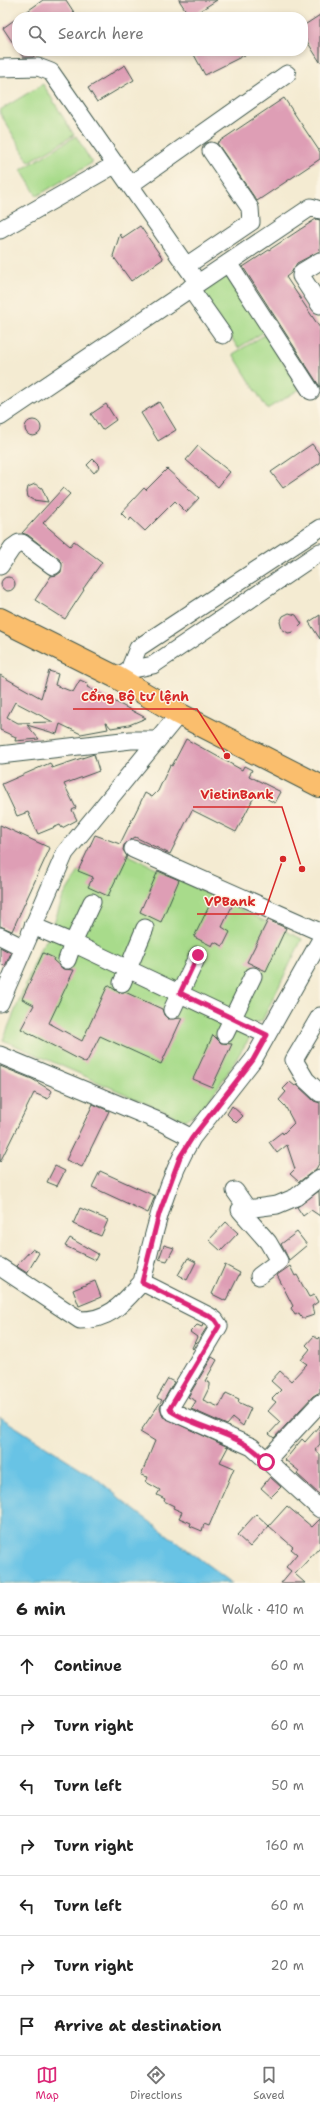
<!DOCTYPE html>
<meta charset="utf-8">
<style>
body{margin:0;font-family:"Shantell Sans",sans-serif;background:#f2f2f2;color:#222}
.stop{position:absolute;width:12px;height:12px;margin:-9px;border:3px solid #db2777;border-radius:50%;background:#fff}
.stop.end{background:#db2777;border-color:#fff;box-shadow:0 1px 4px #0008}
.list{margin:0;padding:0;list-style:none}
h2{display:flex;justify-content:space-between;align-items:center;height:52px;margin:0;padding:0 16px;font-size:17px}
h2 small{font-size:13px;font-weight:400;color:#767676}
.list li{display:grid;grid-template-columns:26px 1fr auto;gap:12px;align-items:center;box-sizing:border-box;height:60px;padding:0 16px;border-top:1px solid #e0e0e0}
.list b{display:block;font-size:15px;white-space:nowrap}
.list em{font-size:13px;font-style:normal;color:#767676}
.icon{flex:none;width:22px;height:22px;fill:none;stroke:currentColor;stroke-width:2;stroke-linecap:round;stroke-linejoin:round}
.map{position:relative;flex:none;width:320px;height:1583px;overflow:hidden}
.search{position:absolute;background:#fff;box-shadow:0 2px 6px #0003;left:12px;right:12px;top:12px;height:44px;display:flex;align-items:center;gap:10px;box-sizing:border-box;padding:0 14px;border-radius:16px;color:#767676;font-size:15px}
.sheet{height:472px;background:#fff}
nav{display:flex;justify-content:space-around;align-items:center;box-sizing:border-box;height:56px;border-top:1px solid #e0e0e0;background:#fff;font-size:11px;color:#767676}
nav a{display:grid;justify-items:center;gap:2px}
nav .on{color:#db2777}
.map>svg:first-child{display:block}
.green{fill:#a8db8b;stroke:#648c60}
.water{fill:#67c3e5;stroke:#43808c}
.building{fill:#de9eb5;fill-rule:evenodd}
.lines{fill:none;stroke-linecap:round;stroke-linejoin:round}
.minor-casing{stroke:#3f574c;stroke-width:19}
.highway-casing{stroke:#3f574c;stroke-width:24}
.minor{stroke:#fff;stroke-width:17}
.highway{stroke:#fabe6d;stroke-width:22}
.route{stroke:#db2777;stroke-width:5}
.leader{fill:none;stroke:#d62828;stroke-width:1.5}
.callout-dot{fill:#d62828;stroke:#fcf5e5;stroke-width:1.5}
.callout-label{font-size:13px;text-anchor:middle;font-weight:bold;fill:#d62828;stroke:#fcf5e5;stroke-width:3;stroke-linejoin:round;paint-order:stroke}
</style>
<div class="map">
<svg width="320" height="1583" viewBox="0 0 320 1583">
<rect width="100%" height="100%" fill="#fcf5e5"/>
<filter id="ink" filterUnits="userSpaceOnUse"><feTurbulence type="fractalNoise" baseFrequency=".025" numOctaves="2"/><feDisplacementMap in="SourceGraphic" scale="8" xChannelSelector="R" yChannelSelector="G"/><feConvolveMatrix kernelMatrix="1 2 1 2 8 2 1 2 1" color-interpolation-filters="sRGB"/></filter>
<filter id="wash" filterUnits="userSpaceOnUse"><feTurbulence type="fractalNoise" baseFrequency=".012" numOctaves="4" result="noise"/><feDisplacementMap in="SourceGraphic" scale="16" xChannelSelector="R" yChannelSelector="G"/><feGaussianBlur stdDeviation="0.9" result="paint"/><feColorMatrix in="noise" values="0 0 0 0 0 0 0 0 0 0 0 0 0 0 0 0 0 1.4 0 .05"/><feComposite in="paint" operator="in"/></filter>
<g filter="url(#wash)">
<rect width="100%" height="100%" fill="#f4ebd2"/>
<path class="green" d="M43,84L74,135L29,162L0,113V110Z
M76,136L92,163L37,196L21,170Z
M229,271L267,330L238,348L200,290Z
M266,334L300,389L267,409L233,354Z
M98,840L302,939L262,1021L255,1023L248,1032L249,1039C234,1061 208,1111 184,1120L3,1040L41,947L49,937L63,897Z"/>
<path class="water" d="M0,1417L96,1478L133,1509L232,1583H0Z"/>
<g id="blocks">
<path class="building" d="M43,0H66L77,17H19Z
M179,0H217L190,17Z
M320,15V62L303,35V26Z
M17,18V49L3,28Z
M19,51H41L33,57H23Z
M192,51H253L205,75Z
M125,65L134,80L97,102L88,88Z
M284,98L320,152V159L257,201L217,143Z
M316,219L320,220V251L297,263L291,273L286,277L320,328V387L243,267Z
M140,226L163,259L131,281L113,256L120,234L122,238Z
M159,402L176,430L158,441L141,413Z
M106,404L116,420L102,430L91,414Z
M25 428a8 8 0 1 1 16 0a8 8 0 1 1-16 0Z
M312,444L320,455V463L283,488L271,472Z
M198,446L230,472L218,487L186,460Z
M93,459L100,466L94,473L87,465Z
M167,469L199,498L186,512L175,501L145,531L131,518L129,521L121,513L144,488L146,490Z
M35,484L42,488L48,502L33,500L28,497L27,492L28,487Z
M63,488L70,494L43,523L70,546L74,541L102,562L83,589L84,590L65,619L35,600L51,576L57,575L61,572L62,562L28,535L22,533Z
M1 584a7 7 0 1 1 14 0a7 7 0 1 1-14 0Z
M289,613L296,615L302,624L294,632L288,633L282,629L280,622L283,616Z
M320,615V639L309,622Z
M49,671L58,674L55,685L73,692L80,680L89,684L87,687L146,718L129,725L111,728L106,722L108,729L81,734L60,724L57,734L27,725L39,739L15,741L16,737L0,730V675L41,698ZM15,702L53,722L18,723L7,717Z
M186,739L242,770L244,766L252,770L249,776L281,792L275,803L256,793L236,832L192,810L170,854L135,837L124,845L123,850L127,856L108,896L88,887L93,877L78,871L95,835L120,844L145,793L152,797L158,791L170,765L172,766Z
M94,754L99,771L64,784L76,808L72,810L77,820L62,828L60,825L38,834L28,812L17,816L2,784L50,763L52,768Z
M0,825L50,848L12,931L0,926Z
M158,871L179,880L161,922L140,912Z
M214,896L233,904L222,927L230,932L223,946L214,942L212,946L194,937Z
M268,920L286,928L266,971L247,962Z
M0,947L11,953L5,966L0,964Z
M43,953L54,958L53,960L63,969L74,970L49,1023L82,1041L108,985L118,992H125L162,1009L164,1015L168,1019L182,1018L161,1064L100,1036L86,1063L21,1029L34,1005L22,999Z
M213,1035L221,1043L232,1044L212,1087L193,1079Z
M0,1066L32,1079L52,1091L48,1099L34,1093L0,1162Z
M290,1082L295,1086L297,1085L314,1101L320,1103V1162L316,1169L299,1182L290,1174L295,1169L287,1145L277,1153L269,1142L282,1132L283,1134L294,1123L285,1106L279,1100L286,1092L283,1089Z
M93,1104L109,1111L82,1167L66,1160Z
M232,1106L243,1116L236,1123L227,1114Z
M55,1166L65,1171L57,1186L47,1182Z
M100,1171L155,1196L148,1213L92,1187Z
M319,1191L320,1216L311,1210L303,1216L297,1207Z
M80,1208L108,1220L101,1236L73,1224Z
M226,1222L238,1233L221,1251L209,1240Z
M297,1232L307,1245L289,1260L281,1244Z
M70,1238L98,1254L95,1260L65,1246Z
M164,1245L174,1248L167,1261L159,1259Z
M32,1249L39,1253L27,1273L16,1266Z
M188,1258L196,1262L187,1280L178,1275Z
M225,1265L240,1273L226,1301L212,1294Z
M290,1266L295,1276L297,1275L309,1297L314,1295L318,1302L312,1306L314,1315L305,1318H302L299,1313L295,1315L291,1308L293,1306L277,1275Z
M95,1281L101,1297L79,1306L73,1290Z
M203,1324L207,1327L193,1349L192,1348L197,1337L190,1332L197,1325L202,1327Z
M314,1336L318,1339L320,1337V1392L313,1396L274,1438L269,1434L280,1422L268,1411L276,1402L272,1399L281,1390L271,1381L280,1371L291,1381L307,1364L301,1360L310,1349L306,1345Z
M212,1357L217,1360L205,1381L210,1383V1386L203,1400L219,1407L226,1393L239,1399L238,1402L251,1408L243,1426L233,1418L227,1425L191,1409L196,1401L188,1397Z
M168,1379L174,1382L160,1407L163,1417L228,1447L220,1462L234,1468L209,1526L204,1524L202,1531L190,1526L191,1523L179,1518L182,1512L173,1508L174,1506L164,1501L165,1499L157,1495L160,1490L146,1482L148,1477L141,1475L155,1441L140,1432L162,1400L157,1398Z
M320,1425V1444L315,1450L320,1454V1495L297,1474L299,1471L285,1460L302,1439L305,1442Z
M270,1477L281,1487L271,1497L261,1488Z
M287,1506L312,1527L320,1519V1547L295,1574L305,1583H281L291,1571L286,1567L297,1554L291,1549L293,1547L269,1526Z
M256,1514L269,1526L250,1547L237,1535Z"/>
</g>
</g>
<g filter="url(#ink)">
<use href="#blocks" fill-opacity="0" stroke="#3f574c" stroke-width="1"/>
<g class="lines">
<g class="minor-casing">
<path id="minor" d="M0,68L38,67L51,72L198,283
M130,185L287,74
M0,230L116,164
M320,261L302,272L301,276L320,305
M228,263L311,391
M186,266L251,222L250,208L211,151
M190,288L223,335
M0,417L311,207L320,210
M0,566L12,548L19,543H22L53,566
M129,670L138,648L320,528
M121,674L129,670L153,665L320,552
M0,755L131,740H157
M133,849L320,932
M92,902L73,943L267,1035
M33,926L73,943L67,960
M0,936L24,948
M122,983L145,928
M0,1003L65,853L179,714
M172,1010L198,955
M320,1016L294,1060L306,1080L320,1093
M225,1034L253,976
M0,1055L161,1122L192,1138L253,1060L320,941
M192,1138C165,1182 154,1233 142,1282L209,1316L215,1320L219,1326L170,1408L171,1411L252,1447L320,1509
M235,1191L247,1208
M0,1267L80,1320C111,1320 123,1303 142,1282
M259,1276L279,1261L268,1242L240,1210L277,1205L296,1197L320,1178
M266,1461L320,1403"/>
</g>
<g class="highway-casing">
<path id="highway" d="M0,619L116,677L179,714L320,786"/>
</g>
<use href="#minor" class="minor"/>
<use href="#highway" class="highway"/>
</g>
</g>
<g class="lines" filter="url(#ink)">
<path class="route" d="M198,955L180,993L267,1035L253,1060L192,1138L180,1157L159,1214L142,1282L209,1316L215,1320L219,1326L170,1408L171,1411C201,1431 242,1432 266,1462"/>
</g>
<path class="leader" d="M227 756L197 709H73M302 869L282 807H193M283 859L264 914H197"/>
<g class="callout-dot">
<circle cx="227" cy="756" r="4"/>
<circle cx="302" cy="869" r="4"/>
<circle cx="283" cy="859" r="4"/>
</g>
<g class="callout-label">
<text x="135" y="701">Cổng Bộ tư lệnh</text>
<text x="237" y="799">VietinBank</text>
<text x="230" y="906">VPBank</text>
</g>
</svg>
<div class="stop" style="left:266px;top:1462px"></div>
<div class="stop end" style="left:198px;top:955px"></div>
<div class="search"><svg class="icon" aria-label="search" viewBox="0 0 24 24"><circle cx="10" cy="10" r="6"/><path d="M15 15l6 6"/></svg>Search here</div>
</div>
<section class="sheet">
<h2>6 min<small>Walk · 410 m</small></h2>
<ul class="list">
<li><svg class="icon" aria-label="ahead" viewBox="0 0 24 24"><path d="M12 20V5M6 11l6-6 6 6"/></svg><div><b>Continue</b></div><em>60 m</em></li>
<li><svg class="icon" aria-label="right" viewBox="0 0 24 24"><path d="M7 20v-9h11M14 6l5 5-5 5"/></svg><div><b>Turn right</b></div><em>60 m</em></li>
<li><svg class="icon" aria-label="left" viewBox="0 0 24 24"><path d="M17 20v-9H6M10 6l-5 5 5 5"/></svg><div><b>Turn left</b></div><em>50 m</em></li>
<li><svg class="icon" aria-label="right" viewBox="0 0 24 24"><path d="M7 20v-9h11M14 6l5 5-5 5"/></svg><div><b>Turn right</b></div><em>160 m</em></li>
<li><svg class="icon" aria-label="left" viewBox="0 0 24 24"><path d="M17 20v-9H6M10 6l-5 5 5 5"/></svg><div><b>Turn left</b></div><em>60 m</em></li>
<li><svg class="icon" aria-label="right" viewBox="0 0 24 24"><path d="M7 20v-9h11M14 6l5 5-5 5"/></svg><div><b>Turn right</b></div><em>20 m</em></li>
<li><svg class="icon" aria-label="arrive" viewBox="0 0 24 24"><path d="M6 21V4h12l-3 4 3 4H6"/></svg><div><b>Arrive at destination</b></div></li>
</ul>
</section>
<nav>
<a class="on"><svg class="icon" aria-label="map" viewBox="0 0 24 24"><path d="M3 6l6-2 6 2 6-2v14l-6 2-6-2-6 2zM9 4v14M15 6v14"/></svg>Map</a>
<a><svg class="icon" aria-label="directions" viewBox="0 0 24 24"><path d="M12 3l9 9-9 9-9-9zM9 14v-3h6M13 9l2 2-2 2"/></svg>Directions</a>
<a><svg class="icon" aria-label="saved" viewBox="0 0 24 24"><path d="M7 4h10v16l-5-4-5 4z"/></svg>Saved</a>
</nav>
